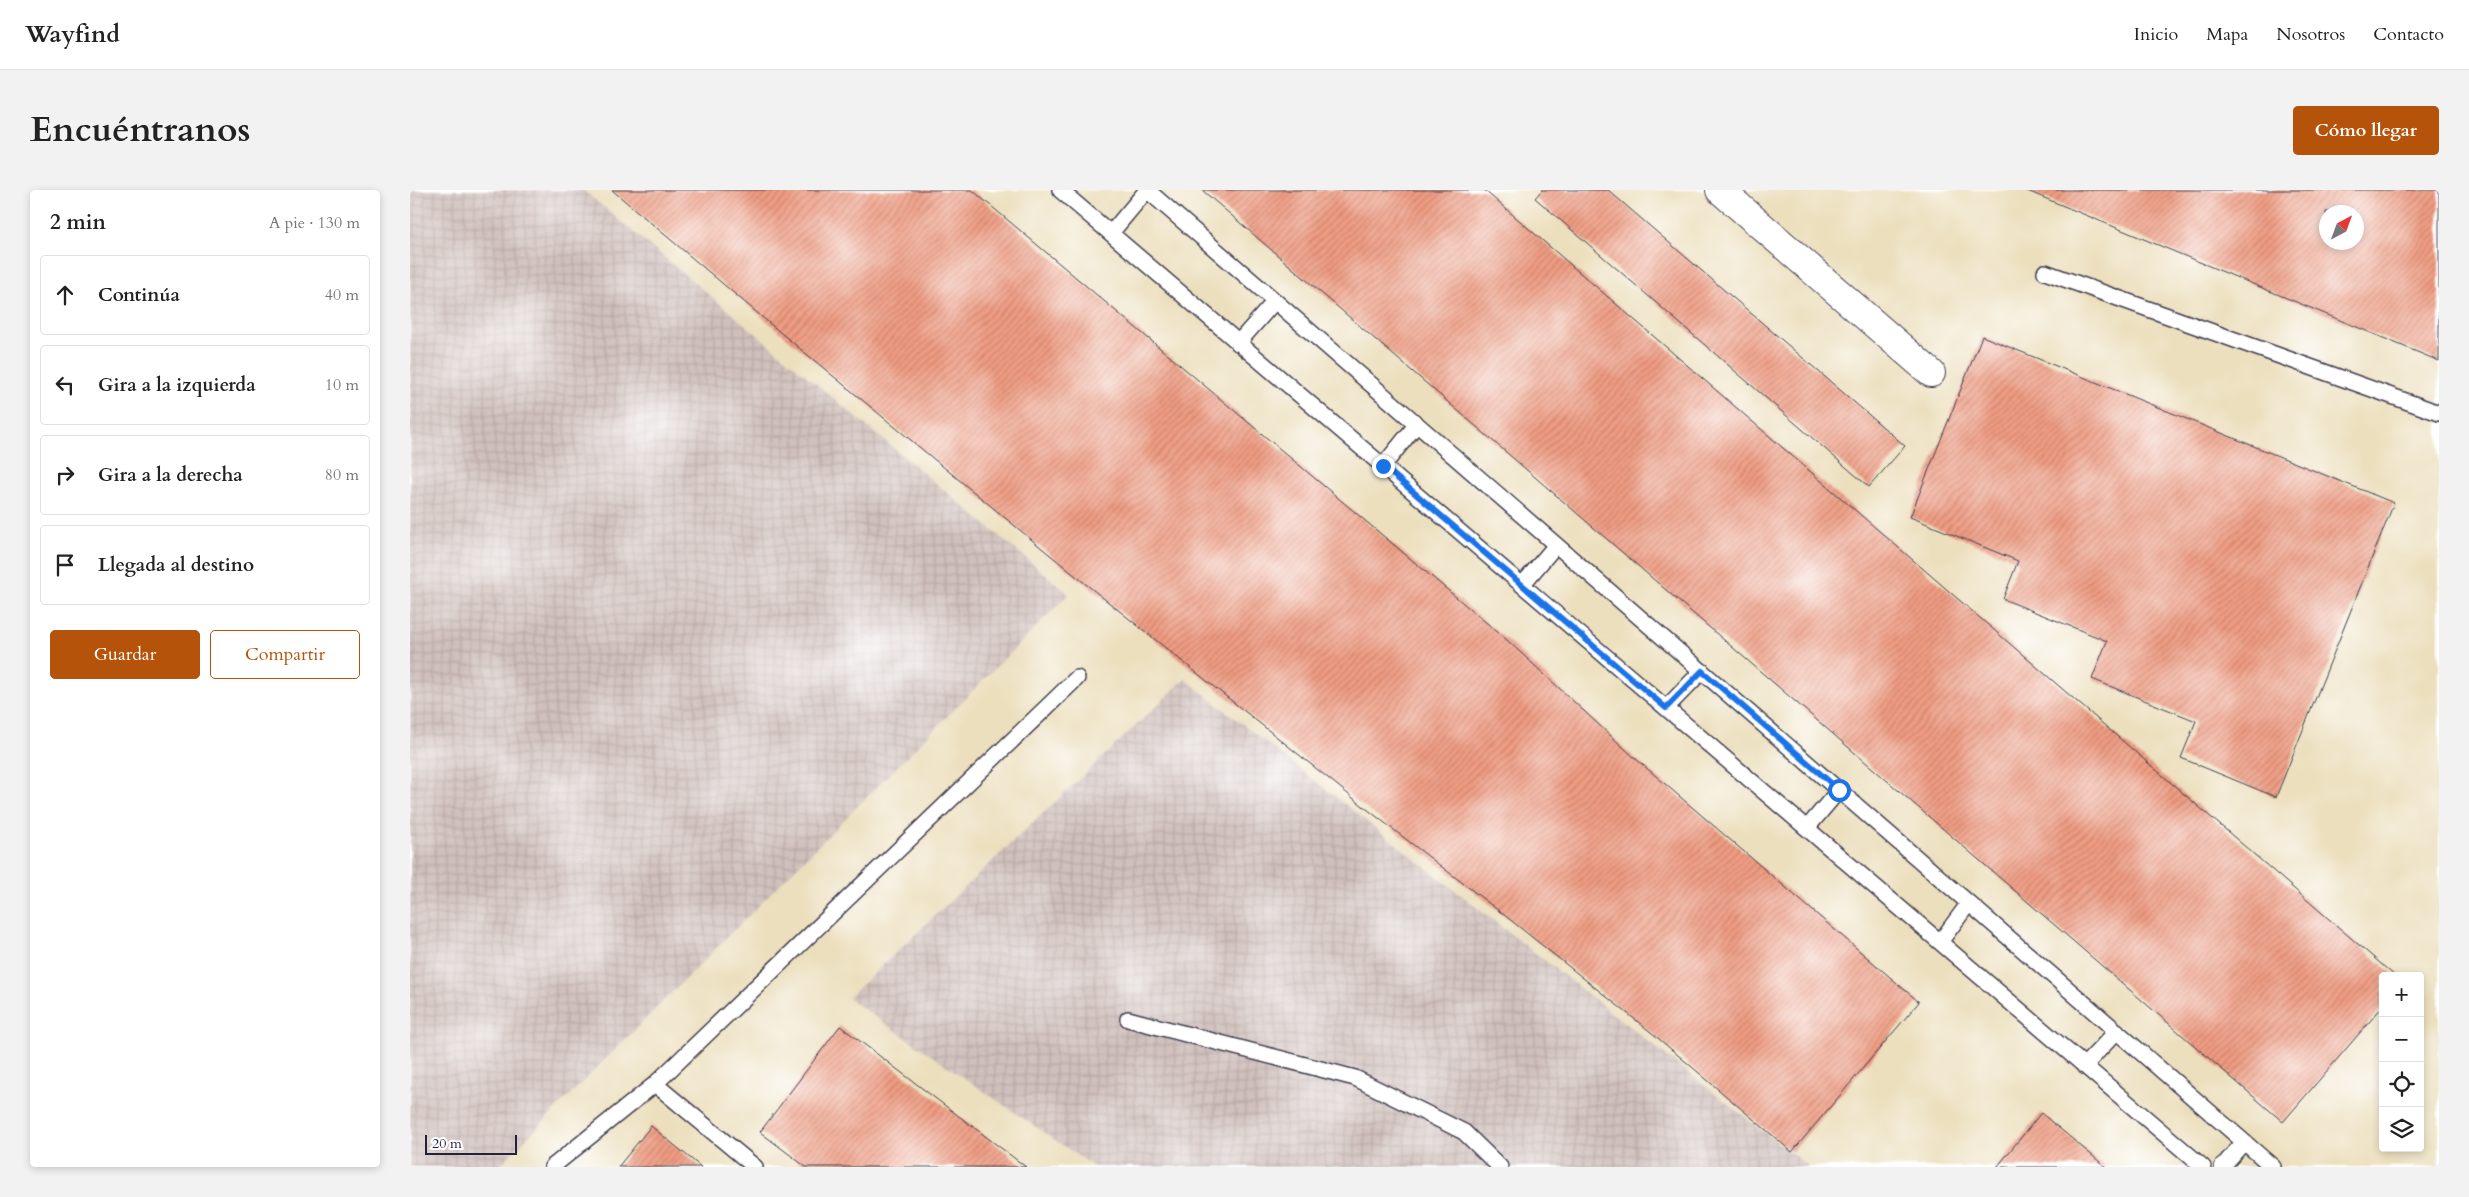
<!DOCTYPE html>
<html lang="es">
<meta charset="utf-8">
<style>
body{margin:0;font-family:Cardo,serif;background:#f2f2f2;color:#222}
.controls{position:absolute;right:15px;bottom:15px;display:grid;overflow:hidden;border-radius:5px;box-shadow:0 2px 8px #0003}
.controls button{width:45px;height:45px;display:grid;place-items:center;padding:0;border:0;border-bottom:1px solid #e0e0e0;background:#fff;color:#222;font:25px sans-serif}
.compass{position:absolute;left:1909px;top:15px;width:45px;height:45px;border-radius:50%;background:#fff;box-shadow:0 2px 8px #0003;rotate:41deg}
.scale{position:absolute;left:15px;bottom:12px;width:92px;box-sizing:border-box;padding-left:5px;border:2px solid #22223b;border-top:0;font-size:14px;line-height:18px;white-space:nowrap;color:#22223b;-webkit-text-stroke:4px #fff;paint-order:stroke}
.stop{position:absolute;width:15px;height:15px;margin:-11px;border:4px solid #1a73e8;border-radius:50%;background:#fff}
.stop.end{background:#1a73e8;border-color:#fff;box-shadow:0 1px 5px #0008}
.list{margin:0;padding:0;list-style:none}
h2{display:flex;justify-content:space-between;align-items:center;height:65px;margin:0;padding:0 20px;font-size:21px}
h2 small{font-size:16px;font-weight:400;color:#767676}
.list li{display:grid;grid-template-columns:32px 1fr auto;gap:15px;align-items:center;box-sizing:border-box;height:80px;margin:0 10px 10px;padding:0 10px;border:1px solid #e0e0e0;border-radius:5px}
.list b{display:block;font-size:19px;white-space:nowrap}
.list em{font-size:16px;font-style:normal;color:#767676}
.actions{display:flex;gap:10px;padding:15px 20px}
.actions a{flex:1;padding:11px 0;border:1px solid #b45309;border-radius:5px;text-align:center;font-size:18px;color:#b45309}
.actions .main{background:#b45309;color:#fff}
.icon{flex:none;width:28px;height:28px;fill:none;stroke:currentColor;stroke-width:2;stroke-linecap:round;stroke-linejoin:round}
.map{position:relative;flex:none;width:2029px;height:977px;overflow:hidden;border-radius:5px}
header{display:flex;align-items:center;gap:30px;box-sizing:border-box;height:70px;padding:0 25px;background:#fff;border-bottom:1px solid #e0e0e0}
header strong{font-size:24px}
nav{display:flex;gap:28px;margin-inline-start:auto;font-size:18px}
.intro{display:flex;align-items:center;justify-content:space-between;box-sizing:border-box;height:120px;padding:0 30px}
h1{margin:0;font-size:35px}
.button{padding:12px 22px;border-radius:5px;background:#b45309;color:#fff;font-size:18px;font-weight:700}
main{display:flex;gap:30px;padding:0 30px}
aside{flex:1;background:#fff;border-radius:5px;box-shadow:0 2px 8px #0003}
.map>svg:first-child{display:block}
.industrial{fill:url(#industrial-grid)}
.building{fill:url(#building-hatch);fill-rule:evenodd}
.lines{fill:none;stroke-linecap:round;stroke-linejoin:round}
.lane-casing{stroke:#403e4e;stroke-width:18}
.street-casing{stroke:#403e4e;stroke-width:30}
.lane{stroke:#fff;stroke-width:15}
.street{stroke:#fff;stroke-width:28}
.route{stroke:#1a73e8;stroke-width:6}
</style>
<header>
<strong>Wayfind</strong>
<nav><a>Inicio</a><a>Mapa</a><a>Nosotros</a><a>Contacto</a></nav>
</header>
<div class="intro"><h1>Encuéntranos</h1><a class="button">Cómo llegar</a></div>
<main>
<aside>
<h2>2 min<small>A pie · 130 m</small></h2>
<ul class="list">
<li><svg class="icon" aria-label="ahead" viewBox="0 0 24 24"><path d="M12 20V5M6 11l6-6 6 6"/></svg><div><b>Continúa</b></div><em>40 m</em></li>
<li><svg class="icon" aria-label="left" viewBox="0 0 24 24"><path d="M17 20v-9H6M10 6l-5 5 5 5"/></svg><div><b>Gira a la izquierda</b></div><em>10 m</em></li>
<li><svg class="icon" aria-label="right" viewBox="0 0 24 24"><path d="M7 20v-9h11M14 6l5 5-5 5"/></svg><div><b>Gira a la derecha</b></div><em>80 m</em></li>
<li><svg class="icon" aria-label="arrive" viewBox="0 0 24 24"><path d="M6 21V4h12l-3 4 3 4H6"/></svg><div><b>Llegada al destino</b></div></li>
</ul>
<div class="actions"><a class="main">Guardar</a><a>Compartir</a></div>
</aside>
<div class="map">
<svg width="2029" height="977" viewBox="0 0 2029 977">
<defs>
<pattern id="industrial-grid" width="8" height="8" patternUnits="userSpaceOnUse" patternTransform="scale(1.25)"><rect width="8" height="8" fill="#d0c0bc"/><path d="M0 4h8M4 0v8" fill="none" stroke="#b2a5a2"/></pattern>
<pattern id="building-hatch" width="6" height="6" patternUnits="userSpaceOnUse" patternTransform="scale(1.25)"><rect width="6" height="6" fill="#f09c82"/><path d="M-1 1l2-2M0 6l6-6M5 7l2-2" fill="none" stroke="#c27f6c"/></pattern>
</defs>
<rect width="100%" height="100%" fill="#fff"/>
<filter id="ink" filterUnits="userSpaceOnUse"><feTurbulence type="fractalNoise" baseFrequency=".02" numOctaves="2"/><feDisplacementMap in="SourceGraphic" scale="10" xChannelSelector="R" yChannelSelector="G"/><feConvolveMatrix kernelMatrix="1 2 1 2 8 2 1 2 1" color-interpolation-filters="sRGB"/></filter>
<filter id="wash" filterUnits="userSpaceOnUse"><feTurbulence type="fractalNoise" baseFrequency=".0096" numOctaves="4" result="noise"/><feDisplacementMap in="SourceGraphic" scale="20" xChannelSelector="R" yChannelSelector="G"/><feGaussianBlur stdDeviation="1.12" result="paint"/><feColorMatrix in="noise" values="0 0 0 0 0 0 0 0 0 0 0 0 0 0 0 0 0 1.4 0 .05"/><feComposite in="paint" operator="in"/></filter>
<g filter="url(#wash)">
<rect width="100%" height="100%" fill="#ecdfbd"/>
<path class="industrial" d="M0,0H173L659,404L88,977H0Z
M775,489L1399,977H684L438,808Z"/>
<g id="blocks">
<path class="building" d="M202,0H562L1097,450L1226,569L1509,812L1382,962L1242,843L1098,728L953,616L662,383L371,143Z
M792,0H1074L1985,786H1973V816L1873,932Z
M1132,0H1198L1495,256L1459,297L1125,8Z
M1615,0H2029V171ZM1916,22H1946V52H1916Z
M1572,146L1984,313L1866,607L1771,568L1786,531L1682,489L1697,451L1593,409L1608,371L1500,327Z
M430,836L616,977H396L350,942Z
M1631,923L1696,977H1587Z
M241,936L291,977H208Z"/>
</g>
</g>
<g filter="url(#ink)">
<use href="#blocks" fill-opacity="0" stroke="#403e4e" stroke-width="1"/>
<g class="lines">
<g class="lane-casing">
<path id="lane" d="M650,0L1793,977
M737,0L1863,977
M701,43L737,0
M1635,82L2029,223
M828,153L865,111
M973,276L1007,234
M1112,395L1146,355
M1256,518L1292,481
M1397,638L1429,600
M1530,752L1559,713
M718,829L945,888L1054,942L1090,977
M1674,876L1707,841
M142,977L245,894
M345,977L245,894L667,488
M1812,977L1834,952"/>
</g>
<g class="street-casing">
<path id="street" d="M1310,0L1521,183"/>
</g>
<use href="#lane" class="lane"/>
<use href="#street" class="street"/>
</g>
</g>
<g class="lines" filter="url(#ink)">
<path class="route" d="M973,276L1256,518L1292,481L1429,600"/>
</g>
</svg>
<div class="controls">
<button>+</button>
<button>−</button>
<button><svg class="icon" aria-label="locate" viewBox="0 0 24 24"><circle cx="12" cy="12" r="6"/><path d="M12 2v4M12 18v4M2 12h4M18 12h4"/></svg></button>
<button><svg class="icon" aria-label="layers" viewBox="0 0 24 24"><path d="M12 4l9 5-9 5-9-5zM3 14l9 5 9-5"/></svg></button>
</div>
<svg class="compass" viewBox="-18 -18 36 36"><path d="M0-13l5 13h-10z" fill="#e53935"/><path d="M0 13l5-13h-10z" fill="#767676"/></svg>
<div class="scale">20 m</div>
<div class="stop" style="left:1429px;top:600px"></div>
<div class="stop end" style="left:973px;top:276px"></div>
</div>
</main>
